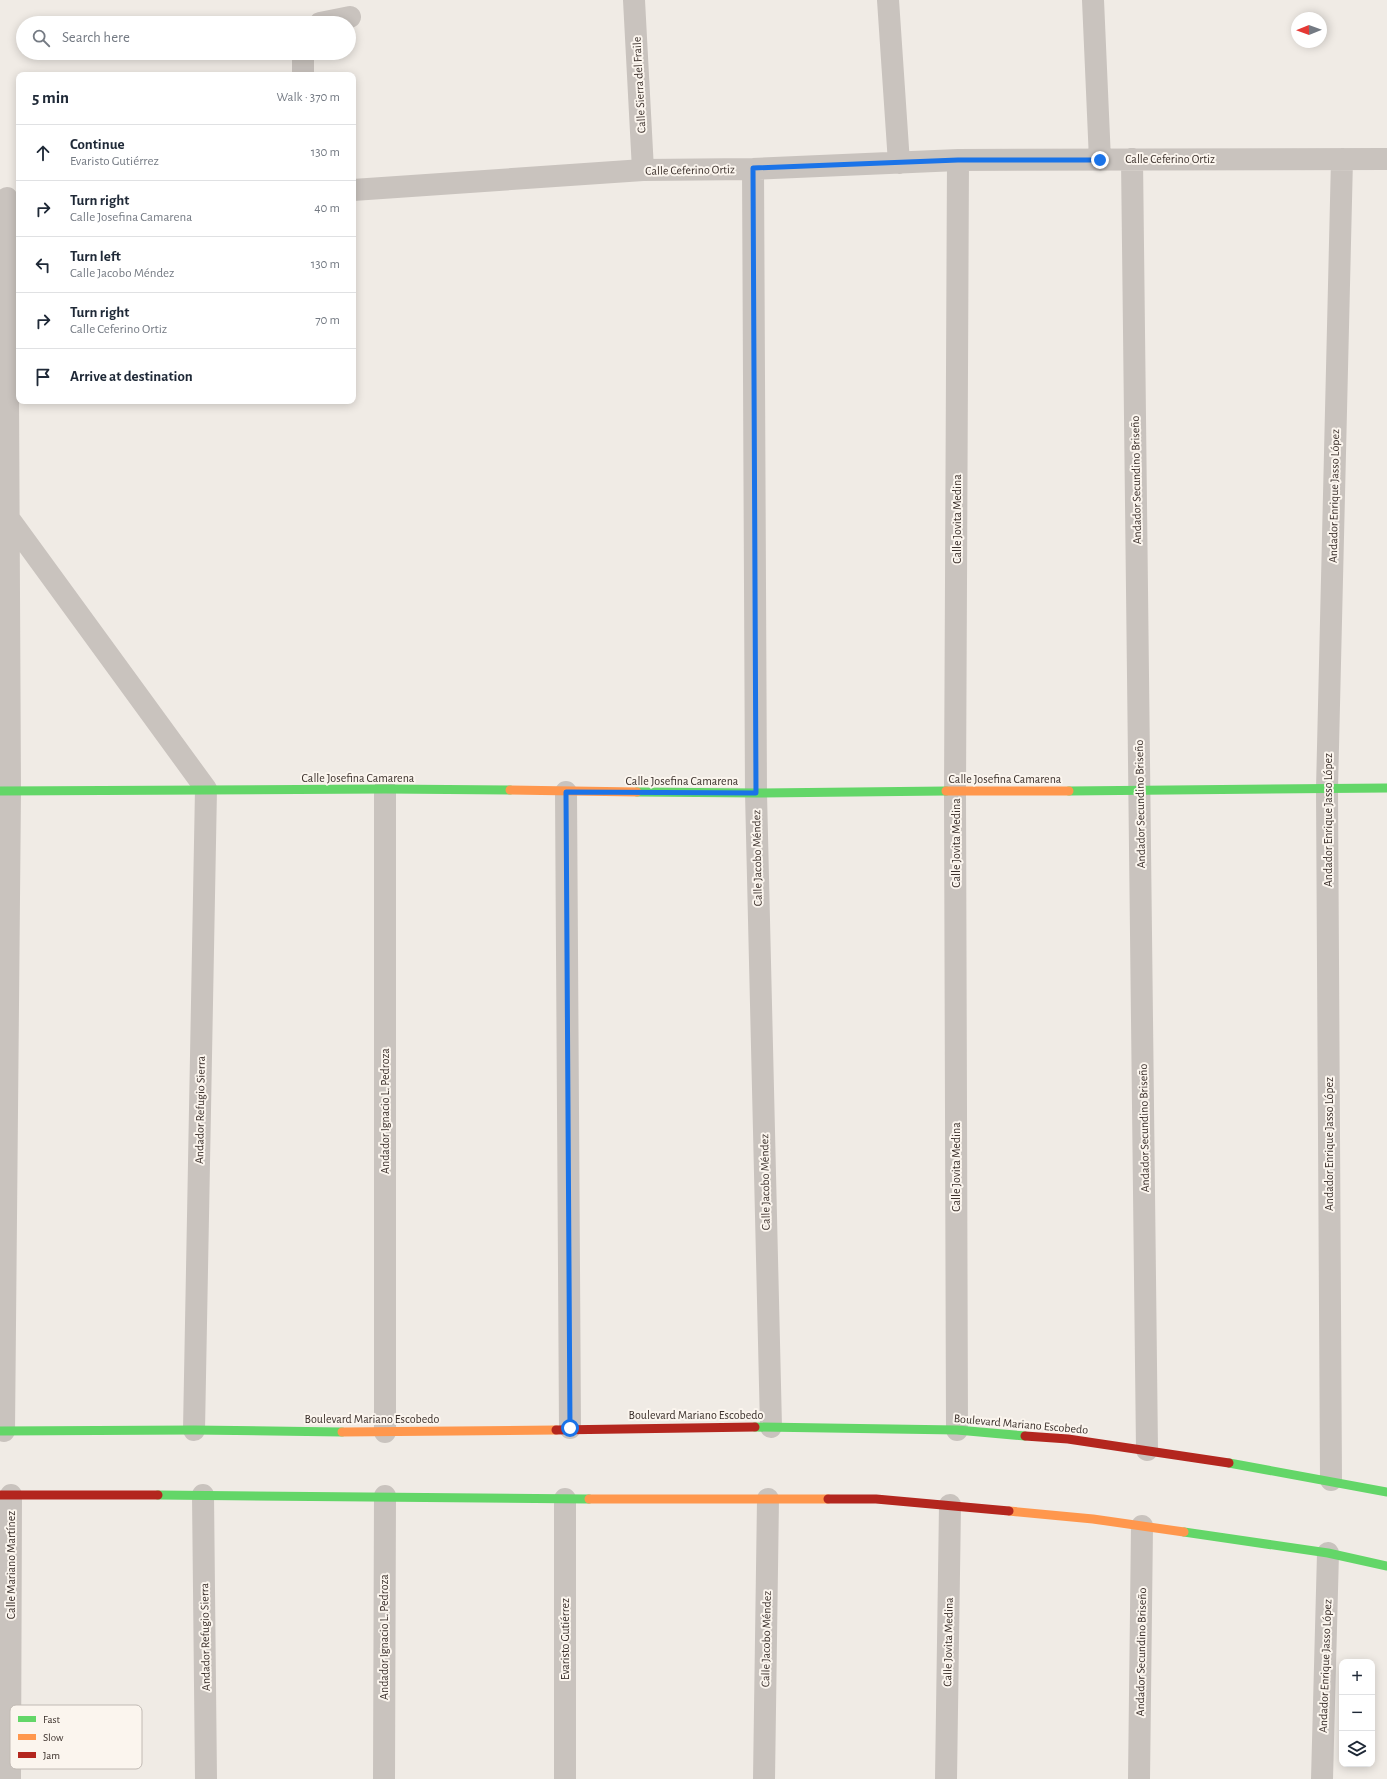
<!DOCTYPE html>
<meta charset="utf-8">
<style>
body{margin:0;font-family:"Alegreya Sans",sans-serif;background:#f6f6f7;color:#1f2937}
.controls{position:absolute;right:12px;bottom:12px;display:grid;overflow:hidden;border-radius:8px;box-shadow:0 2px 10px #0003}
.controls button{width:36px;height:36px;display:grid;place-items:center;padding:0;border:0;border-bottom:1px solid #e0e1e3;background:#fff;color:#1f2937;font:20px sans-serif}
.compass{position:absolute;left:1291px;top:12px;width:36px;height:36px;border-radius:50%;background:#fff;box-shadow:0 2px 10px #0003;rotate:269deg}
.stop{position:absolute;width:12px;height:12px;margin:-9px;border:3px solid #1a73e8;border-radius:50%;background:#fff}
.stop.end{background:#1a73e8;border-color:#fff;box-shadow:0 1px 4px #0008}
.list{margin:0;padding:0;list-style:none}
h2{display:flex;justify-content:space-between;align-items:center;height:52px;margin:0;padding:0 16px;font-size:17px}
h2 small{font-size:13px;font-weight:400;color:#747a83}
.list li{display:grid;grid-template-columns:26px 1fr auto;gap:12px;align-items:center;box-sizing:border-box;height:56px;padding:0 16px;border-top:1px solid #e0e1e3}
.list b{display:block;font-size:15px;white-space:nowrap}
.list p{margin:0;font-size:13px;white-space:nowrap;color:#747a83}
.list em{font-size:13px;font-style:normal;color:#747a83}
.icon{flex:none;width:22px;height:22px;fill:none;stroke:currentColor;stroke-width:2;stroke-linecap:round;stroke-linejoin:round}
.map{position:relative;flex:none;width:1387px;height:1779px;overflow:hidden}
.search{position:absolute;background:#fff;box-shadow:0 2px 10px #0003;left:16px;top:16px;width:340px;height:44px;display:flex;align-items:center;gap:10px;box-sizing:border-box;padding:0 14px;border-radius:22px;color:#747a83;font-size:15px}
.panel{position:absolute;background:#fff;box-shadow:0 2px 10px #0003;left:16px;top:72px;width:340px;height:332px;border-radius:8px}
.map>svg:first-child{display:block}
.lines{fill:none;stroke-linecap:round;stroke-linejoin:round}
.street{stroke:#c9c3be;stroke-width:22}
.fast{stroke:#63d668;stroke-width:9}
.slow{stroke:#ff974d;stroke-width:9}
.jam{stroke:#b3261e;stroke-width:9}
.route{stroke:#1a73e8;stroke-width:5}
.labels{text-anchor:middle;dominant-baseline:central;stroke-width:4;stroke-linejoin:round;paint-order:stroke}
.street-label{font-size:12px;fill:#3b302b;stroke:#fbf5ee}
.key{fill:#fbf5ee;stroke:#c1bab4;stroke-width:1}
.key-label{font-size:11px;fill:#3b302b}
</style>
<div class="map">
<svg width="1387" height="1779" viewBox="0 0 1387 1779">
<rect width="100%" height="100%" fill="#f0ebe5"/>
<g class="lines">
<path class="street" d="M634,0L643,170
M888,0L899,163
M1093,0L1100,160
M320,23L350,17
M303,75V53
M1132,159L1147,1450
M753,169L756,793L771,1427
M353,190L643,170L753,169L958,160L1387,159
M10,520L206,789L194,1430
M566,792L570,1428
M957,1430L955,792L958,160
M4,1431L10,791L7,198
M385,1432V789
M1331,1480L1327,789L1342,159
M203,1495L206,1779
M10,1779L11,1495
M384,1779L385,1496
M565,1779V1499
M764,1779L768,1499
M946,1779L950,1505
M1139,1779L1142,1526
M1322,1779L1328,1553"/>
<path class="fast" d="M0,791L385,789L510,790
M1069,791L1387,788
M637,792L756,793L946,791
M755,1427L957,1430L1025,1436
M0,1431L194,1430L342,1432
M1229,1463L1387,1492
M158,1495L589,1499
M1184,1532L1328,1553L1387,1566"/>
<path class="slow" d="M510,790L637,792
M946,791H1069
M342,1432L556,1430
M589,1499H828
M1009,1511L1093,1519L1184,1532"/>
<path class="jam" d="M556,1430L755,1427
M1025,1436L1068,1439L1229,1463
M0,1495H158
M828,1499H876L1009,1511"/>
</g>
<g class="lines">
<path class="route" d="M570,1428L566,792L756,793L753,168L958,160H1100"/>
</g>
<g class="labels">
<g class="street-label">
<text transform="translate(639 85) rotate(-93)">Calle Sierra del Fraile</text>
<text x="1170" y="159">Calle Ceferino Ortiz</text>
<text transform="translate(690 170) rotate(-1)">Calle Ceferino Ortiz</text>
<text transform="translate(1136 480) rotate(-91)">Andador Secundino Briseño</text>
<text transform="translate(1334 496) rotate(-89)">Andador Enrique Jasso López</text>
<text transform="translate(957 519) rotate(-90)">Calle Jovita Medina</text>
<text x="358" y="778">Calle Josefina Camarena</text>
<text x="1005" y="779">Calle Josefina Camarena</text>
<text x="682" y="781">Calle Josefina Camarena</text>
<text transform="translate(1140 804) rotate(-91)">Andador Secundino Briseño</text>
<text transform="translate(1328 820) rotate(-90)">Andador Enrique Jasso López</text>
<text transform="translate(956 843) rotate(-90)">Calle Jovita Medina</text>
<text transform="translate(757 858) rotate(-91)">Calle Jacobo Méndez</text>
<text transform="translate(200 1110) rotate(-89)">Andador Refugio Sierra</text>
<text transform="translate(385 1111) rotate(-90)">Andador Ignacio L. Pedroza</text>
<text transform="translate(1144 1128) rotate(-91)">Andador Secundino Briseño</text>
<text transform="translate(1329 1144) rotate(-90)">Andador Enrique Jasso López</text>
<text transform="translate(956 1167) rotate(-90)">Calle Jovita Medina</text>
<text transform="translate(765 1182) rotate(-91)">Calle Jacobo Méndez</text>
<text x="696" y="1415">Boulevard Mariano Escobedo</text>
<text x="372" y="1419">Boulevard Mariano Escobedo</text>
<text transform="translate(1021 1424) rotate(5)">Boulevard Mariano Escobedo</text>
<text transform="translate(11 1565) rotate(-90)">Calle Mariano Martínez</text>
<text transform="translate(205 1637) rotate(-91)">Andador Refugio Sierra</text>
<text transform="translate(384 1637) rotate(-90)">Andador Ignacio L. Pedroza</text>
<text transform="translate(565 1639) rotate(-90)">Evaristo Gutiérrez</text>
<text transform="translate(766 1639) rotate(-89)">Calle Jacobo Méndez</text>
<text transform="translate(948 1642) rotate(-89)">Calle Jovita Medina</text>
<text transform="translate(1141 1652) rotate(-89)">Andador Secundino Briseño</text>
<text transform="translate(1325 1666) rotate(-88)">Andador Enrique Jasso López</text>
</g>
</g>
<rect x="10" y="1705" width="132" height="64" rx="6" class="key"/>
<rect x="18" y="1716" width="18" height="6" fill="#63d668"/>
<rect x="18" y="1734" width="18" height="6" fill="#ff974d"/>
<rect x="18" y="1752" width="18" height="6" fill="#b3261e"/>
<g class="key-label">
<text x="43" y="1723">Fast</text>
<text x="43" y="1741">Slow</text>
<text x="43" y="1759">Jam</text>
</g>
</svg>
<div class="controls">
<button>+</button>
<button>−</button>
<button><svg class="icon" aria-label="layers" viewBox="0 0 24 24"><path d="M12 4l9 5-9 5-9-5zM3 14l9 5 9-5"/></svg></button>
</div>
<svg class="compass" viewBox="-18 -18 36 36"><path d="M0-13l5 13h-10z" fill="#e53935"/><path d="M0 13l5-13h-10z" fill="#747a83"/></svg>
<div class="stop" style="left:570px;top:1428px"></div>
<div class="stop end" style="left:1100px;top:160px"></div>
<div class="search"><svg class="icon" aria-label="search" viewBox="0 0 24 24"><circle cx="10" cy="10" r="6"/><path d="M15 15l6 6"/></svg>Search here</div>
<section class="panel">
<h2>5 min<small>Walk · 370 m</small></h2>
<ul class="list">
<li><svg class="icon" aria-label="ahead" viewBox="0 0 24 24"><path d="M12 20V5M6 11l6-6 6 6"/></svg><div><b>Continue</b><p>Evaristo Gutiérrez</p></div><em>130 m</em></li>
<li><svg class="icon" aria-label="right" viewBox="0 0 24 24"><path d="M7 20v-9h11M14 6l5 5-5 5"/></svg><div><b>Turn right</b><p>Calle Josefina Camarena</p></div><em>40 m</em></li>
<li><svg class="icon" aria-label="left" viewBox="0 0 24 24"><path d="M17 20v-9H6M10 6l-5 5 5 5"/></svg><div><b>Turn left</b><p>Calle Jacobo Méndez</p></div><em>130 m</em></li>
<li><svg class="icon" aria-label="right" viewBox="0 0 24 24"><path d="M7 20v-9h11M14 6l5 5-5 5"/></svg><div><b>Turn right</b><p>Calle Ceferino Ortiz</p></div><em>70 m</em></li>
<li><svg class="icon" aria-label="arrive" viewBox="0 0 24 24"><path d="M6 21V4h12l-3 4 3 4H6"/></svg><div><b>Arrive at destination</b></div></li>
</ul>
</section>
</div>
